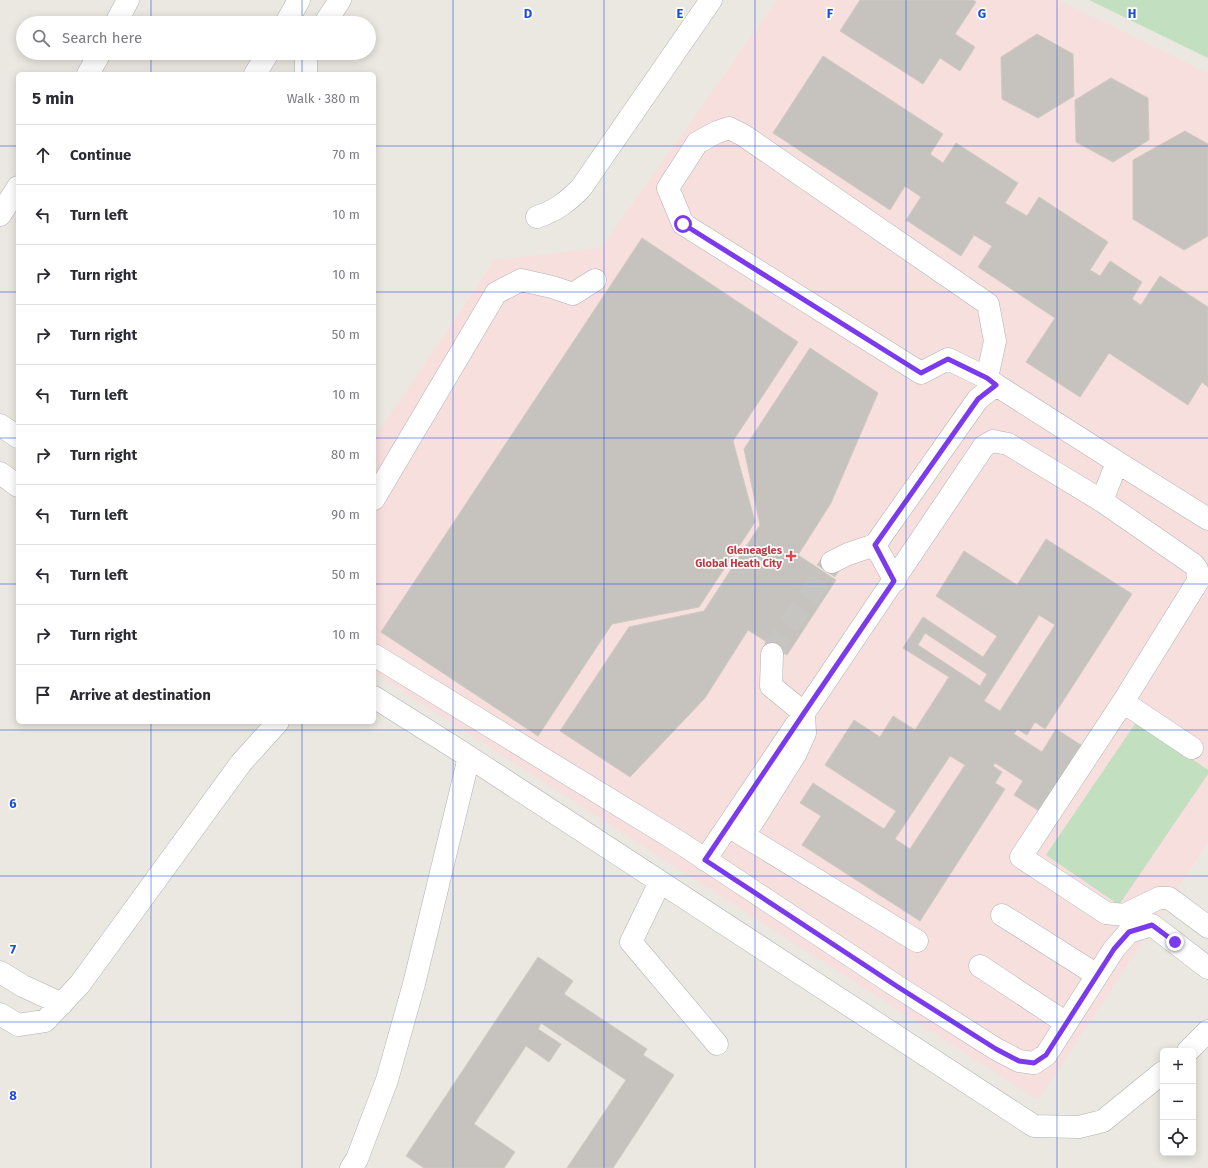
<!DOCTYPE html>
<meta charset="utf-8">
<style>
body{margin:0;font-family:"Fira Sans",sans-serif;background:#f2f2f3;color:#2b2b33}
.controls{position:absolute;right:12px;bottom:12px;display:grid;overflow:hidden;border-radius:6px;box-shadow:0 2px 10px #0003}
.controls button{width:36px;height:36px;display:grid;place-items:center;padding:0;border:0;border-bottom:1px solid #e1e1e2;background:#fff;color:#2b2b33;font:20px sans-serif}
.stop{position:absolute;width:12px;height:12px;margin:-9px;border:3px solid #7c3aed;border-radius:50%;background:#fff}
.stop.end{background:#7c3aed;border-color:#fff;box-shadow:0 1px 4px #0008}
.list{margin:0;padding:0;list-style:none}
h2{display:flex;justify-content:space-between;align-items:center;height:52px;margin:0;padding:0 16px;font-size:17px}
h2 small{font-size:13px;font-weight:400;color:#7c7c81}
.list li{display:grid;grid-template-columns:26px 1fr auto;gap:12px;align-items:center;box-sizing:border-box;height:60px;padding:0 16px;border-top:1px solid #e1e1e2}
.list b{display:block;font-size:15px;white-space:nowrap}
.list em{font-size:13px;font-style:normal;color:#7c7c81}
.icon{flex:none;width:22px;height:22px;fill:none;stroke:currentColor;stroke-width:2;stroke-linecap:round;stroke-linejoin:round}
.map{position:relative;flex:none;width:1208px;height:1168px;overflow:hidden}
.search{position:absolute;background:#fff;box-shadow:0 2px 10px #0003;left:16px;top:16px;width:360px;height:44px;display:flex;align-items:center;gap:10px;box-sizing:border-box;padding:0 14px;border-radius:22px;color:#7c7c81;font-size:15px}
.panel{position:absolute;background:#fff;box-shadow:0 2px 10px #0003;left:16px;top:72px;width:360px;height:652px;border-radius:6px}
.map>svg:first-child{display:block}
.medical{fill:#f7dfde}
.green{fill:#c2e0c0}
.building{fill:#c6c3be;stroke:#cfc9c1;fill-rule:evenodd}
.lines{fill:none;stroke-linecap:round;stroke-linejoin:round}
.minor-tunnel{stroke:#c7c5c1;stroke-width:22;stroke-dasharray:22 11;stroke-linecap:butt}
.minor-casing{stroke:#afb2b5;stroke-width:23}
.minor{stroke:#fff;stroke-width:22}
.route{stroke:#7c3aed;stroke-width:5}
.grid{fill:none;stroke:#1d4ed8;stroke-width:1;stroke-opacity:0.55}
.health-dot{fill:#e0444e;stroke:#fff;stroke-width:1.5}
.labels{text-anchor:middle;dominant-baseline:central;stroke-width:3.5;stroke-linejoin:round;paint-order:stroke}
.health-label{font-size:11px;font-weight:bold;fill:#be3a42;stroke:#fff;text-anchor:end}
.grid-label{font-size:13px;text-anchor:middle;font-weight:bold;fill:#1d4ed8;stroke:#fff;stroke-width:3.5;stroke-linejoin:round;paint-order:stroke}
</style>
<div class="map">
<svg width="1208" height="1168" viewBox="0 0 1208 1168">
<rect width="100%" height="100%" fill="#ebe8e1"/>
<path class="medical" d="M777,0H1058L1208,73V843L1038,1100L374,673V439L494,260L601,248Z"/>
<path class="green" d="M1089,0H1208V58Z
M1137,721L1208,770V774L1119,905L1046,855Z"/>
<path class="building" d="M860,0H973L976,2L955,34L975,47L960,71L940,58L923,84L840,31Z
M1037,34L1073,54L1074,96L1038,118L1002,99L1001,57Z
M823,56L943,134L930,154L943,163L956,143L1018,183L1005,203L1027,216L1039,197L1108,242L1090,270L1100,276L1110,261L1142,282L1132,299L1141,305L1160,276L1208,307V387L1202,382L1188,405L1109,353L1080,397L1026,362L1055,318L978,267L992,246L974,235L961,256L906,220L921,197L905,186L890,210L773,133Z
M1111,78L1148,98L1149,140L1113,162L1076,142L1075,100Z
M1185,131L1208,144V236L1184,250L1133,219V160Z
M642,238L798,342L733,441L755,522L699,607L612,624L538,736L381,632Z
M810,348L878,393L831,503L798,555L836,580L787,655L748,630L705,698L630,777L560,731L629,627L704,611L760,525L744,449Z
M1046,539L1132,594L1045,729L1035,722L1027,735L1017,729L1014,734L1042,752L1056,729L1084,747L1042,813L1014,795L1023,781L995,763L993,766L1002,772L995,783L1005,789L920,921L802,845L821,816L800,803L813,783L884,829L896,811L825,765L854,720L880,737L893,716L915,730L949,677L903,648L923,617L983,657L997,636L936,596L964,551L1017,585ZM1039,615L1055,625L1000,711L984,701ZM925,633L987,674L980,686L918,645ZM950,756L965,765L910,849L895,839Z
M538,957L573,981L564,994L647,1049L643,1055L674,1075L613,1168H567L626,1080L541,1023L538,1029L561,1044L549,1062L526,1046L474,1124L515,1152L504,1168H424L406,1156Z"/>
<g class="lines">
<path class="minor-tunnel" d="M772,654L778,641L832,562"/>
<g class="minor-casing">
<path id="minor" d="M116,23L128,0
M286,23L299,0
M325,23L340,0
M88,74L100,53
M255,74L268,53
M306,74V53
M0,215L18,187
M537,217C557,210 567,202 581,188L711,0
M987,378L995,341L988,304L743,135L729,128L717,132L697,143L668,188L683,224L921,373L948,359L987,378L996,385L1117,462L1102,501L1193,564L1197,569L1198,581L1123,702L1021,857L1106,913L1124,915L1159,898H1169L1208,927
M0,425L18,437
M1117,462L1208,519
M0,473L18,486
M374,499L496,293L521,280L552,287L573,294L595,280
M875,545L895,581
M832,562L848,554L875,545L978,399L996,385
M374,655L679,842L898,987L996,1049L1019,1061L1034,1063L1046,1055L1114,949L1129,932L1152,925L1208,968
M374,697L460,751L1034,1126L1079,1127L1103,1121L1163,1072
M1123,702L1192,748
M752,823L796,753L805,733L804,713L771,686L772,654
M728,826L917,941
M705,860C798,721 892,584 984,446L993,441L1008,444L1102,501
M660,882L631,942L717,1044
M1002,915L1097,975
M980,966L1066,1023
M0,972L23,986L62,1004
M0,1014L18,1025L45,1021L80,984L241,763L278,722
M1188,1051L1208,1031
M351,1168L357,1159L387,1080L414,984L469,757"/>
</g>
<use href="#minor" class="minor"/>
</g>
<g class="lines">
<path class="route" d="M683,224L921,373L948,359L987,378L996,385L978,399L875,545L894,581L804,713L705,860L898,987L996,1049L1019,1061L1034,1063L1046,1055L1114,949L1129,932L1152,925L1175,942"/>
</g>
<path class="grid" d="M151,0V23M302,0V23M453,0V1168M604,0V1168M755,0V1168M906,0V1168M1057,0V1168M151,53V74M302,53V74M0,146H18M374,146H1208M0,292H18M374,292H1208M0,438H18M374,438H1208M0,584H18M374,584H1208M151,722V1168M302,722V1168M0,730H1208M0,876H1208M0,1022H1208"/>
<path class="health-dot" d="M789 550h4v4h4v4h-4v4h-4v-4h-4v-4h4z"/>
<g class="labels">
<g class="health-label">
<text x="782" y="550">Gleneagles<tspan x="782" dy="13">Global Heath City</tspan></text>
</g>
</g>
<g class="grid-label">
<text x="528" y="18">D</text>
<text x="680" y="18">E</text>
<text x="830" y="18">F</text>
<text x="982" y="18">G</text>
<text x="1132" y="18">H</text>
<text x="13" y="808">6</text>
<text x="13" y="954">7</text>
<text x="13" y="1100">8</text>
</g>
</svg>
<div class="controls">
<button>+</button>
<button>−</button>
<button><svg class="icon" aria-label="locate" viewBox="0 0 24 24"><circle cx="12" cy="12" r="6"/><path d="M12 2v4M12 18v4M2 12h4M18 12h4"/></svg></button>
</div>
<div class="stop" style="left:683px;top:224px"></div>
<div class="stop end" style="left:1175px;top:942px"></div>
<div class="search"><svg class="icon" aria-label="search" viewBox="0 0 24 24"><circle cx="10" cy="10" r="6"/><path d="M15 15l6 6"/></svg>Search here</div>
<section class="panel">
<h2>5 min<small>Walk · 380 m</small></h2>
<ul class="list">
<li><svg class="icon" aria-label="ahead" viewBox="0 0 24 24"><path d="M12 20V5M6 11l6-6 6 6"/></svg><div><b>Continue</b></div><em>70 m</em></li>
<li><svg class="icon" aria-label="left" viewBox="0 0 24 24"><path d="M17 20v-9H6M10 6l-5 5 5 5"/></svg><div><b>Turn left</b></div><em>10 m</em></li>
<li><svg class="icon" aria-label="right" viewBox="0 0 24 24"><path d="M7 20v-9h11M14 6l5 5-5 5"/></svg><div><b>Turn right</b></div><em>10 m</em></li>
<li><svg class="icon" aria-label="right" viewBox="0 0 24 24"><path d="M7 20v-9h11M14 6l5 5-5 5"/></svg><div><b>Turn right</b></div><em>50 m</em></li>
<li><svg class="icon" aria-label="left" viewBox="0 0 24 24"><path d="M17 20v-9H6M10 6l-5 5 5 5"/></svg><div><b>Turn left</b></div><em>10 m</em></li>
<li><svg class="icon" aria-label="right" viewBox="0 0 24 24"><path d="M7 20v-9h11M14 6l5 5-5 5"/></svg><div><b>Turn right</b></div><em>80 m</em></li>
<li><svg class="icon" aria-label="left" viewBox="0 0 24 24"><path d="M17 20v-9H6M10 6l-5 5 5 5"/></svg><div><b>Turn left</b></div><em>90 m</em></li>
<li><svg class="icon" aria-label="left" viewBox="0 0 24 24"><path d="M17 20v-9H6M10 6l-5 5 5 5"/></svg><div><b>Turn left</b></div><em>50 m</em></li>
<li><svg class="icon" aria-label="right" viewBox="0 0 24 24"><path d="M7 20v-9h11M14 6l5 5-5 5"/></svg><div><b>Turn right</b></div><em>10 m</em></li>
<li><svg class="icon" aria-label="arrive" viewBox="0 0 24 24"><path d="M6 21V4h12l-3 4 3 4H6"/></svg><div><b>Arrive at destination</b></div></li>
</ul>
</section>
</div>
